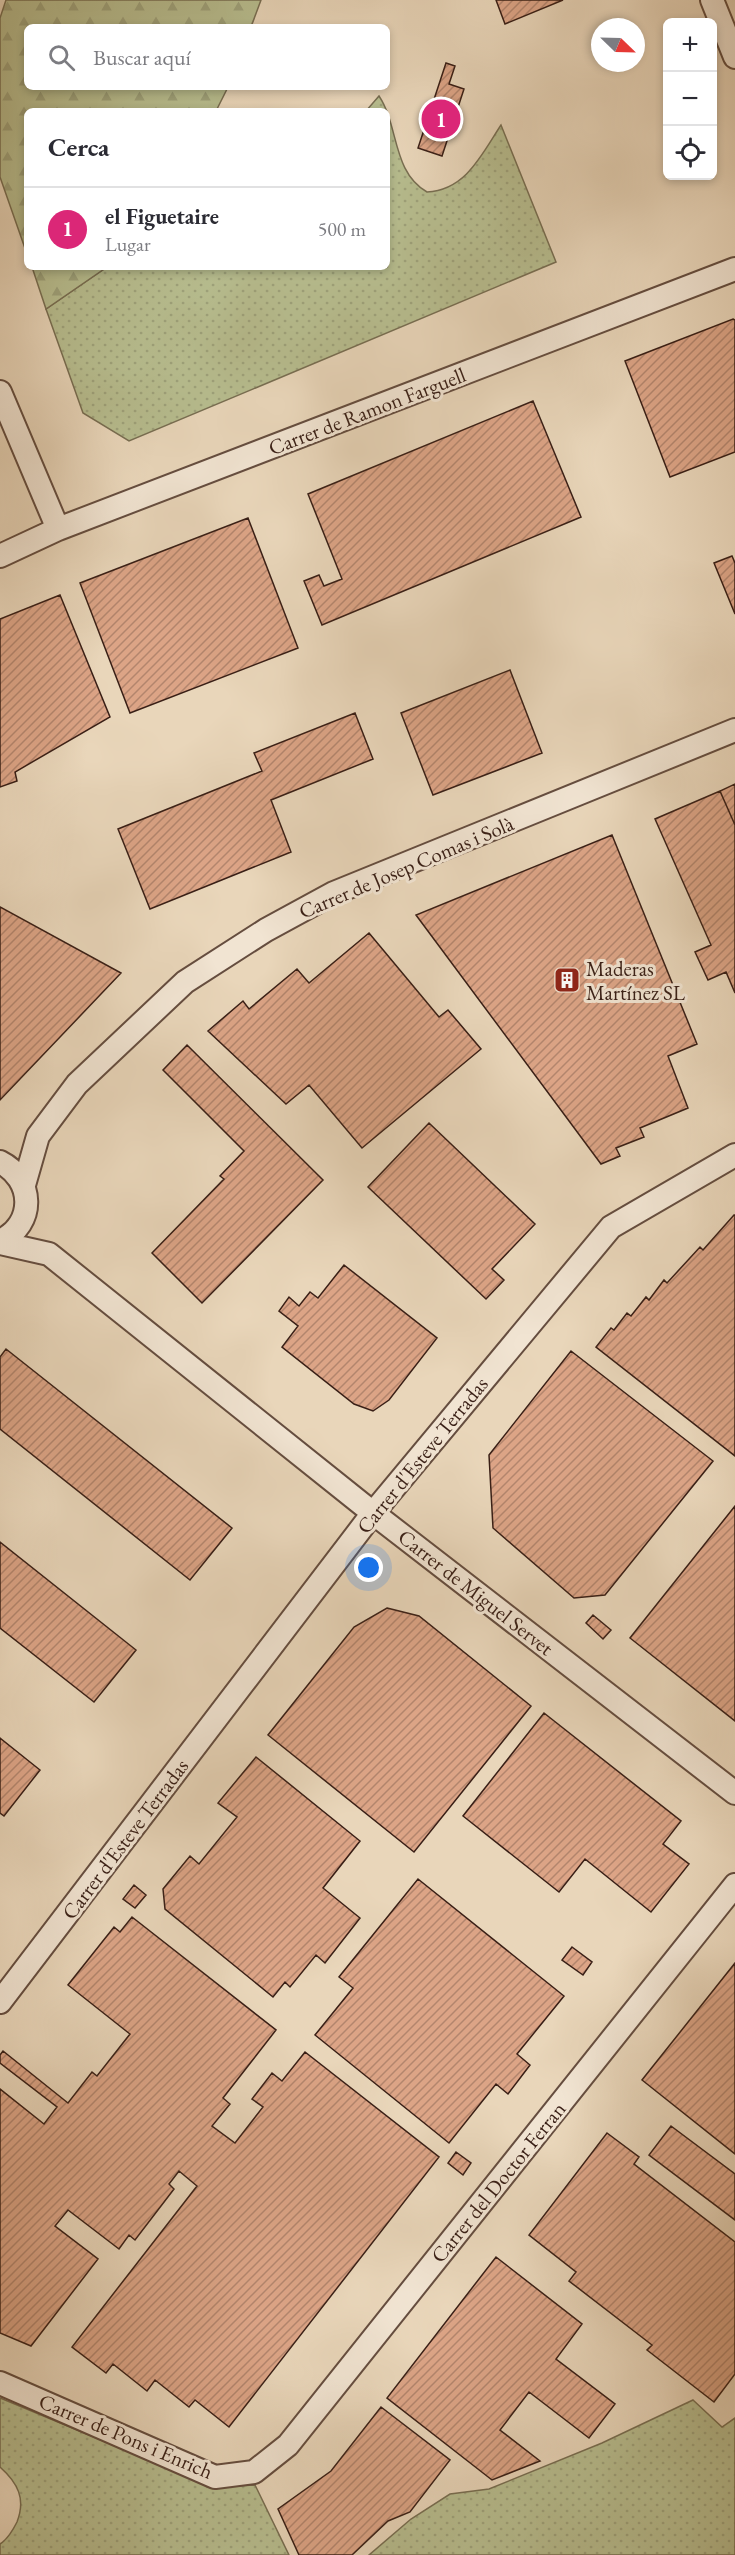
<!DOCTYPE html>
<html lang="es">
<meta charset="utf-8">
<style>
body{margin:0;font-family:"EB Garamond",serif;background:#f7f7f7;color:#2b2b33}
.controls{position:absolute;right:18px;top:18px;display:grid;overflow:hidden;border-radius:9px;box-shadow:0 3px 9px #0003}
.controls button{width:54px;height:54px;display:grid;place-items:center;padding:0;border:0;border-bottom:2px solid #e1e1e2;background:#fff;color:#2b2b33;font:30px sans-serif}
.compass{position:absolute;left:591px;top:18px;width:54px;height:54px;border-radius:50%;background:#fff;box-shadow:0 3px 9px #0003;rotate:113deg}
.you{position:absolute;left:369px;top:1568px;width:21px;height:21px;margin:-15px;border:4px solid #fff;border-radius:50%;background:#1a73e8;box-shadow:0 0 0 9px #1a73e833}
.badge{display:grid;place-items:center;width:39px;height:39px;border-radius:50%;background:#db2777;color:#fff;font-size:20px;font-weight:700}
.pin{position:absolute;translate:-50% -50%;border:3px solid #fff;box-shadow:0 2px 6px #0006}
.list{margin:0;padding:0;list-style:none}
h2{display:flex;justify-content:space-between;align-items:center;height:78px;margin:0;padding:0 24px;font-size:26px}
h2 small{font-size:20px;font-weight:400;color:#7c7c81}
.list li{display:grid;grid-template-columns:39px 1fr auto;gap:18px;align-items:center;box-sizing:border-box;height:84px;padding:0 24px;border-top:2px solid #e1e1e2}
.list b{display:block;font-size:22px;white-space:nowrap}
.list p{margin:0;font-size:20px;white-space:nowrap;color:#7c7c81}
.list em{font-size:20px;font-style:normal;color:#7c7c81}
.icon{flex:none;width:33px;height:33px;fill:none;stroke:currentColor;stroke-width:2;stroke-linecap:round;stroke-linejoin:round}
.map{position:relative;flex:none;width:735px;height:2555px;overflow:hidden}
.search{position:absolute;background:#fff;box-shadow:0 3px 9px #0003;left:24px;top:24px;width:366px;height:66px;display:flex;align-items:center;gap:15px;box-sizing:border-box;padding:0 21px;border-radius:9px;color:#7c7c81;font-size:22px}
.panel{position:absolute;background:#fff;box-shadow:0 3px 9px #0003;left:24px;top:108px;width:366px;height:162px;border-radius:9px}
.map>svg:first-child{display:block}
.grass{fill:url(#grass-dots);stroke:#786e52;stroke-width:1.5}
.forest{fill:url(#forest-firs);stroke:#786e52;stroke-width:1.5}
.building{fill:url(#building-hatch);stroke:#391f16;stroke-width:1.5}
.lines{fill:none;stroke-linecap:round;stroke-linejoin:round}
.minor-casing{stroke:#654d3f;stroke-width:26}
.minor{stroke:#f1e4d2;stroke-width:22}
.labels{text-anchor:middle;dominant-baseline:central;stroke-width:6;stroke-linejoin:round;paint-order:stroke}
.street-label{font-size:21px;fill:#391f16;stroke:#f1e4d2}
.poi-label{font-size:21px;fill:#391f16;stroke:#f1e4d2;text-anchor:start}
</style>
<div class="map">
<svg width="735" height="2555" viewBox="0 0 735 2555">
<defs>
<pattern id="grass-dots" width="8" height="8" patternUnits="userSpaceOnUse" patternTransform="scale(1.5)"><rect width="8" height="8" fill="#b7bd8f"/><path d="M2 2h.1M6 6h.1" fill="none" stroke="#9ea27b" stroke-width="1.8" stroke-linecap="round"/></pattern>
<pattern id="forest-firs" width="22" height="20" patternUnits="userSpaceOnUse" patternTransform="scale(1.5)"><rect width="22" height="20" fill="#b7bd8f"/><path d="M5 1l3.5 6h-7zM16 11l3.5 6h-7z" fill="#9ea27b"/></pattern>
<pattern id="building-hatch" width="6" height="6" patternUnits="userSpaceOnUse" patternTransform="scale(1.5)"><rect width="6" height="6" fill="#dca486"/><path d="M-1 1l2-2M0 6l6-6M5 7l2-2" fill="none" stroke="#b3856d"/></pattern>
</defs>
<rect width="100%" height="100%" fill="#e9d6ba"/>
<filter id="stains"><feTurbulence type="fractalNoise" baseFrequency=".00333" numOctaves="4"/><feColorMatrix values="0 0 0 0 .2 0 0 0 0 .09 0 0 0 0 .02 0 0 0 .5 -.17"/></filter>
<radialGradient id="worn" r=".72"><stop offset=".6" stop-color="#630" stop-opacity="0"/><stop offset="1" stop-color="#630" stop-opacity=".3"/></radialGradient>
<path class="grass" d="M379,96C399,126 392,172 427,192C466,190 482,154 501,125L556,262L129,441L83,413L46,309L107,267H387V111H366Z
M0,2398L214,2487L255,2485L289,2555H0V2544C8,2539 13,2530 17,2522C26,2499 18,2483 0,2467Z
M693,2400L722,2427L735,2418V2555H369L411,2519L450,2494L489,2489L602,2443Z"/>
<path class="forest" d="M6,0H261L251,27H27V87H228L216,111H27V254L0,177V18Z
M32,267H107L46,309Z"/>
<path class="building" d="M496,0H563L505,24Z
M446,63L455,66L449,84L464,89L442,156L418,148Z
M733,319L735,320V452L670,477L625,361Z
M533,401L581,517L322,625L304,581L319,575L324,586L342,579L308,494Z
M248,518L298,648L130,713L80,583Z
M732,556L735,563V614L714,563Z
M60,595L110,717L15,772L17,781L0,787V619Z
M510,670L542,753L433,795L401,713Z
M355,713L373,759L271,800L291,852L150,909L118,829L262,771L254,753Z
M735,784V825L720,791Z
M720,791L735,825V993L726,972L708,980L695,952L711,945L655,819Z
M612,835L697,1044L668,1056L688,1108L640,1128L644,1137L616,1148L620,1156L601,1164L416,915Z
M0,907L121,973L0,1100Z
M369,933L439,1017L448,1010L481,1049L362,1148L309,1085L286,1104L208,1031L243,1001L249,1009L297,969L309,983Z
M187,1045L323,1180L202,1303L152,1253L224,1179L220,1176L244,1151L163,1070Z
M429,1123L535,1224L492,1269L504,1280L486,1299L368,1187Z
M734,1215H735V1456L596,1347L611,1328L614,1330L627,1313L631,1316L646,1297L649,1300L664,1280L667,1283L700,1247L703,1250Z
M344,1265L437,1338L389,1400L373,1411L354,1404L282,1347L298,1326L279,1311L289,1297L299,1306L310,1292L318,1298Z
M6,1349L232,1528L190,1580L0,1429V1357Z
M571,1351L713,1461L605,1595L574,1598L493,1528L489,1455Z
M735,1506V1721L630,1638Z
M0,1542L136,1650L94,1702L0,1628Z
M387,1608L419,1616L531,1706L414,1852L268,1735L354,1627Z
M593,1615L611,1630L603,1639L586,1623Z
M544,1713L681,1821L663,1844L689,1864L651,1912L585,1859L559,1892L463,1816Z
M0,1738L40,1770L4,1816L0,1813Z
M256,1757L360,1841L323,1888L360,1918L325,1963L316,1955L290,1987L285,1982L273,1997L165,1909L163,1889L190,1856L199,1864L237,1817L218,1803Z
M418,1879L564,1996L517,2054L530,2065L508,2094L496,2084L449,2143L315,2035L353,1988L339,1977Z
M134,1885L146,1895L135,1908L123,1899Z
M132,1917L276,2030L223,2098L230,2104L212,2126L235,2143L263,2107L252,2099L272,2073L282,2081L305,2052L439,2157L229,2427L195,2400L189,2407L155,2380L147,2391L113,2364L106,2373L72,2347L197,2186L179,2171L169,2184L174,2189L135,2240L129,2235L119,2249L68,2210L55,2226L98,2259L31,2346L0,2333V2089L44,2124L57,2107L0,2063V2055L3,2051L68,2103L92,2072L97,2076L130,2034L68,1985L114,1927L120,1932Z
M572,1947L592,1962L583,1975L562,1960Z
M735,1963V2154L642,2080Z
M671,2126L735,2174V2220L649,2155Z
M607,2133L639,2157L634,2164L735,2242V2374L714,2402L647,2350L652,2345L569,2281L576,2272L529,2235Z
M456,2152L471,2163L463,2175L448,2163Z
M496,2257L582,2324L556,2359L615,2404L589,2438L529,2392L500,2430L540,2461L492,2480L387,2398Z
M381,2407L450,2460L410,2512L388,2521L352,2555H299L278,2509L331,2471Z"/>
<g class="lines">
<g class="minor-casing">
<path id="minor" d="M712,0L735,57
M0,392L58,529
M0,556L58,529L735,269
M0,1162C34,1179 36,1224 0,1241
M24,1185L38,1136L77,1084L185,982L266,930L334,893L735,730
M0,1243L49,1254L373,1513L735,1793
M0,2002L373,1513L611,1227L735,1155
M0,2383L215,2477L254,2472L288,2445L735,1885"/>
</g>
<use href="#minor" class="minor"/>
</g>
<defs>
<g id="building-square" transform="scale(1.35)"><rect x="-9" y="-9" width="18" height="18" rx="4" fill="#8f2418" stroke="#f1e4d2"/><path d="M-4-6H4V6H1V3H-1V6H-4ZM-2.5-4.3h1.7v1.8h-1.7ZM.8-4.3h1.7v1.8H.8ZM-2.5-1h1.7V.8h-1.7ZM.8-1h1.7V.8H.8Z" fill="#fff"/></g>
</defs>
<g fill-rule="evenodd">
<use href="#building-square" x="567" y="980"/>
</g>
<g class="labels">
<g class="street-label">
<text transform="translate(367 411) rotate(-21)">Carrer de Ramon Farguell</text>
<text transform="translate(406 867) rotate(-23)">Carrer de Josep Comas i Solà</text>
<text transform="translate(422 1455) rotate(-51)">Carrer d'Esteve Terradas</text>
<text transform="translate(476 1592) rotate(38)">Carrer de Miguel Servet</text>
<text transform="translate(125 1839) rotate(-53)">Carrer d'Esteve Terradas</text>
<text transform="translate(498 2182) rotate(-51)">Carrer del Doctor Ferran</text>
<text transform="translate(126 2436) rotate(23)">Carrer de Pons i Enrich</text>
</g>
<g class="poi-label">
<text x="586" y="968">Maderas<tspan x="586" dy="24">Martínez SL</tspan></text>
</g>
</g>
<rect width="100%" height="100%" filter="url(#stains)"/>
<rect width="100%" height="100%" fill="url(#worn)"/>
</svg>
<div class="controls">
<button>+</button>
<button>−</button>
<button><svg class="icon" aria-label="locate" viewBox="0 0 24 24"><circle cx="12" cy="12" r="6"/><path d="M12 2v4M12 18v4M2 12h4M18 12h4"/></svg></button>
</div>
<svg class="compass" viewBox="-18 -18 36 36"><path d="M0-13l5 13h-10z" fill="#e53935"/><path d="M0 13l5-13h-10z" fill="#7c7c81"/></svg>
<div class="you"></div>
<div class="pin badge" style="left:441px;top:119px">1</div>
<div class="search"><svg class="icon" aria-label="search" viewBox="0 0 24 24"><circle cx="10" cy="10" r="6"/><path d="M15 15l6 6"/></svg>Buscar aquí</div>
<section class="panel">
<h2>Cerca<small></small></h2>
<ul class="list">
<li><span class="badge">1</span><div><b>el Figuetaire</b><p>Lugar</p></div><em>500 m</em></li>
</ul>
</section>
</div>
